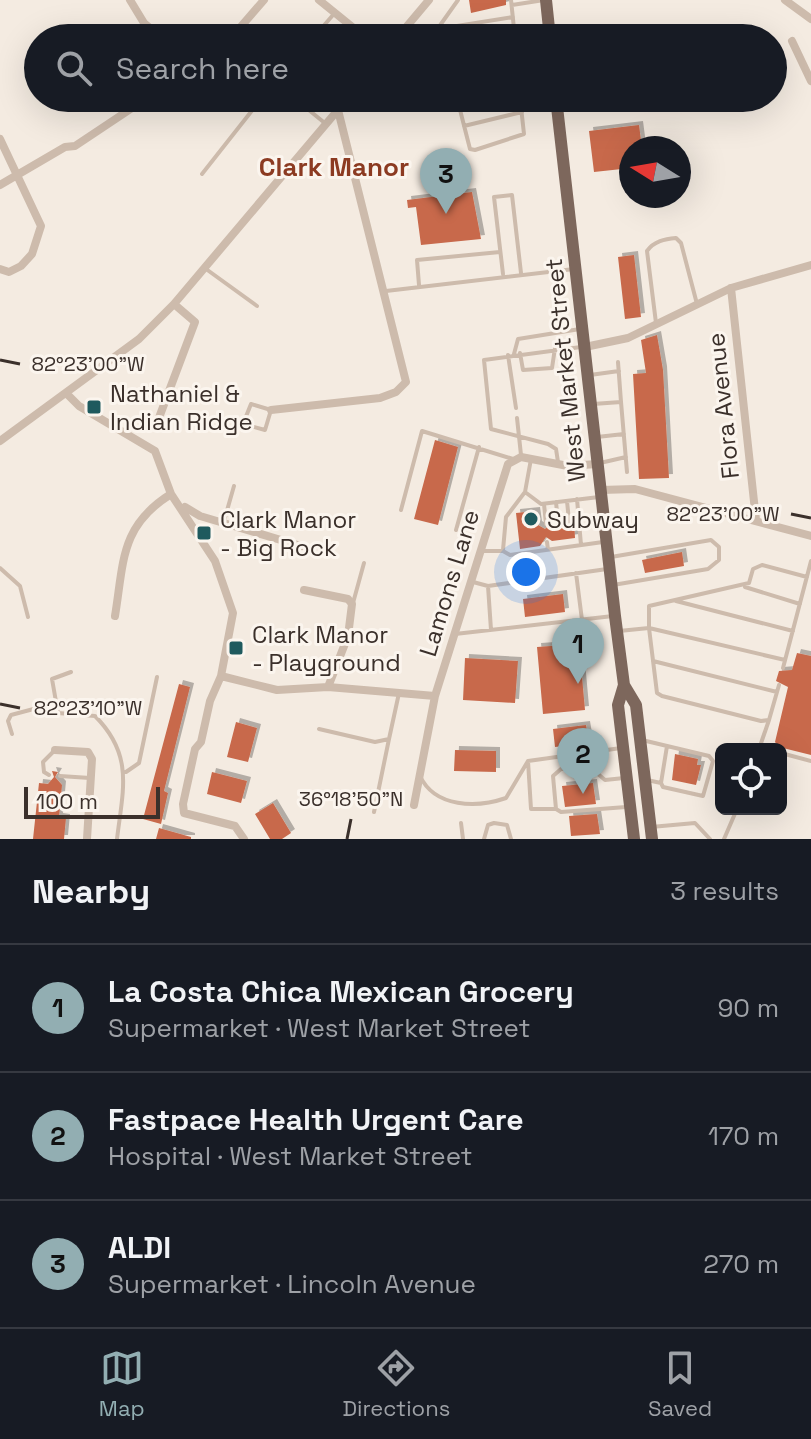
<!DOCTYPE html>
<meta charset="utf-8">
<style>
body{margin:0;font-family:"Space Grotesk",sans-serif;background:#20242c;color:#f1f3f6}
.controls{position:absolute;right:24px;bottom:24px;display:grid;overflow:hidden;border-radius:12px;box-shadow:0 8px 32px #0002}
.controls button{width:72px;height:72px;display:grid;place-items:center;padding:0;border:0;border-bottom:2px solid #363941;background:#171b24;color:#f1f3f6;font:40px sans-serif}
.compass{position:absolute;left:619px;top:136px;width:72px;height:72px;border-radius:50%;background:#171b24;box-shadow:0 8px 32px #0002;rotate:281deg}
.scale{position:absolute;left:24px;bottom:20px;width:136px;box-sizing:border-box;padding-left:8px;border:4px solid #3b302b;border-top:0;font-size:22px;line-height:28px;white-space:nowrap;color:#3b302b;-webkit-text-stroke:6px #fbf5ee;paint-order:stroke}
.you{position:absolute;left:526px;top:572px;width:28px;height:28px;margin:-20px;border:6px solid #fff;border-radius:50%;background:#1a73e8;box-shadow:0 0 0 12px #1a73e833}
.badge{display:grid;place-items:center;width:52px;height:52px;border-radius:50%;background:#92aeb2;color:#111;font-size:26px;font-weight:700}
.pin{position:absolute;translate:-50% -66px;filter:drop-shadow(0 2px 4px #0008)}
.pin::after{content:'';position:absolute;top:42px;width:28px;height:24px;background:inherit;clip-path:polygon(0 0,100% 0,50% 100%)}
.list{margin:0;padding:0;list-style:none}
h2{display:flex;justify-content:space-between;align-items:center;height:104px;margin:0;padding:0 32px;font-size:34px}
h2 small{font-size:26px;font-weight:400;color:#9ea1a6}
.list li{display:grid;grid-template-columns:52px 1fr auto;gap:24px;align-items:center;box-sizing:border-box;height:128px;padding:0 32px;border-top:2px solid #363941}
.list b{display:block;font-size:30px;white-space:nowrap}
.list p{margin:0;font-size:26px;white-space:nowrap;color:#9ea1a6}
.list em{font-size:26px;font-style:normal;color:#9ea1a6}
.icon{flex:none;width:44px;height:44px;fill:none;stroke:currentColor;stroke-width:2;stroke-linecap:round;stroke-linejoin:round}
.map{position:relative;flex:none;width:811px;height:839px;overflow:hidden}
.search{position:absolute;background:#171b24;box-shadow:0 8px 32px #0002;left:24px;right:24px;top:24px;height:88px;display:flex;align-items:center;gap:20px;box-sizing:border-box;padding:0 28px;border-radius:44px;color:#9ea1a6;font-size:30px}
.sheet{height:488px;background:#171b24}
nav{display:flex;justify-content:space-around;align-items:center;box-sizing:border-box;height:112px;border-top:2px solid #363941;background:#171b24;font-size:22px;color:#9ea1a6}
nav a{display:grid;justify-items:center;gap:4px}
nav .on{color:#92aeb2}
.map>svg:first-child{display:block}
.building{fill:#c8694b;filter:url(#shadow)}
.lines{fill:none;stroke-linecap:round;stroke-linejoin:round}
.service{stroke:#cdbbac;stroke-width:4}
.minor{stroke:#cdbbac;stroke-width:8}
.primary{stroke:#7d675c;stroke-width:12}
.ticks{fill:none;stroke:#3b302b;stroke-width:3}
.poi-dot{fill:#1f5a5e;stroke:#fbf5ee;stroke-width:3}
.labels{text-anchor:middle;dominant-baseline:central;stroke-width:6;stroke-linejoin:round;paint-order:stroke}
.street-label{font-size:24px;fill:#3b302b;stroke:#fbf5ee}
.poi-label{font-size:24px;fill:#3b302b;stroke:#fbf5ee;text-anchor:start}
.neighbourhood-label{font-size:26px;font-weight:bold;fill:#8c3b22;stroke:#fbf5ee}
.ticks-label{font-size:20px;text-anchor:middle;fill:#3b302b;stroke:#fbf5ee;stroke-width:6;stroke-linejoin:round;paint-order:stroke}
</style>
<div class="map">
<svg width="811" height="839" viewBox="0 0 811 839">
<defs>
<filter id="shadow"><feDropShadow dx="4" dy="-4" stdDeviation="0" flood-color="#0004"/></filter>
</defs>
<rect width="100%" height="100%" fill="#f4ebe1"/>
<path class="building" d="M469,0H506V5L471,13Z
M639,125L642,148H631V168L594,172L589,131Z
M472,192L481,239L421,245L416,207L408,208L407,200Z
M634,255L641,317L625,319L618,257Z
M657,335L663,370L669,478L639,479L633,374L646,373L641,340Z
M435,440L458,447L438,525L414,519Z
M536,511L538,525L545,529L551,523L558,527L563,522L569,526L574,521L575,538L552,541L546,537L540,546L520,549L516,513Z
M682,552L684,566L645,573L642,560Z
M563,594L565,612L525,617L523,599Z
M579,644L585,710L543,714L537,647Z
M797,653L811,656V755L779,747L775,742L788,687L776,681L779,671L792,670Z
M465,658L518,661L515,703L463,700Z
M179,684L190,687L164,791L168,793L161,824L143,819Z
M236,722L257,728L248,762L227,757Z
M586,725L589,743L555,747L553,729Z
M455,750L496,751V772L454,771Z
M675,754L698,759L697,765H701L696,785L672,780Z
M52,771L58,772L55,777L62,785L59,817L66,818L64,839H33L39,783L48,784L54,777Z
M212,772L247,781L241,803L207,794Z
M593,783L596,804L565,807L562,786Z
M273,803L291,833L282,839H270L255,814Z
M597,814L600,834L571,836L569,816Z
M159,828L191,837V839H156Z"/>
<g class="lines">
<path class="service" d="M511,0L515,38
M512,5L544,0
M406,27L420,38
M438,29L513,17
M313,38L333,15
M431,38L458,0
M294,98L326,124
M457,98L470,149L475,150L524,134L520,98
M458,102L476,98
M464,126L522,112
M202,174L262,98
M206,269L257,306
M503,274L494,197L512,195L521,273
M419,285L417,260L500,252
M386,291L574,269
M656,323L647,251C654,241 665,239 676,238L681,243L697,304
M520,353L523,370L552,368L555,348
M514,354L518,339L580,329
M508,355L516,408
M618,362L621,402
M590,375L619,371
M251,404L271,410L265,430L243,424Z
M593,404L621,402L627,472
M517,418L521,455
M597,437L624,434
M558,462L556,449L548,444L491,429L484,360L581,347
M600,463L626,457
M525,492L541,504L599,497
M577,499L581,545
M567,501L569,521
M556,502L558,522
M544,504L546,524
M401,510L422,431L513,459
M224,521L234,486
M456,530L479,447
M547,542L548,550
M503,550L506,517L525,492L531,459
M482,551H503L510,555L603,542
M611,557L711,540L719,547V560L708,569L613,585
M0,568L20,586L28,617
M576,573L582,620
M473,582L488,586L607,569
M488,586L491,630
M745,587L800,604
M676,601L793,631
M353,603L364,563
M619,631L649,628L657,693L662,696L761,721L769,720L779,685
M455,634L613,616
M785,660L649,628V606L749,583L753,569L762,565L807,577
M653,661L777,692
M783,668L811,561
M71,672L52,679L58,713L95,716C134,755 123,789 117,839
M319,729L375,742L389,739L399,693
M12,734L8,721L11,715L56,703
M642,740L709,756L713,761L703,796L663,787L661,783L647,780
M759,749L769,720
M781,753L811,761
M528,761L531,809H556
M126,772L139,763L157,677
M49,775L44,772L43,762L55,750
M60,776L90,778
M420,776C435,808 477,808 506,798L528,761L621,748
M624,778L605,780L591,768L561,769L553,776L556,809L561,812L626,807
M661,783L667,746
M374,812L389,739
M461,823L463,839
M651,827L695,823L710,839
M484,839L488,825L494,823L507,825L511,839
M724,839L737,809"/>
<path class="minor" d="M130,0L144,23L162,38
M319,0L366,38
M785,0L811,19
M231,38L264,0
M397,38L429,0
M792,41L811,81
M0,139L41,226L32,254L21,266L9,272L0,269
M0,185L65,147L75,146L147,98
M731,288L756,520
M585,347L628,338L731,288L811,265
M66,393L79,406L155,451L171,494L215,561L233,613L221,676L210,701L201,742L195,749L183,804L184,813L235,826L244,839
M271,410L380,398L396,392L406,382L338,110
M157,423L195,322L174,304
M0,441L139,339L174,304L348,98
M601,490L635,489L811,536
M185,507L200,516L301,546
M304,590L348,599L352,604L348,636L328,687
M115,616C124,561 120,526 171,494
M221,676L277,690L328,687L435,696
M55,750L88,752L92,759L87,839
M414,805L435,696L508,464L521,457L568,466L597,464"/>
<path class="primary" d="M546,0L550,38
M556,98L615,616L624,685L636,705L652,839
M624,685L618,705L634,839"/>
</g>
<path class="ticks" d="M0,360L20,364M791,514L811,518M0,704L20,708M347,839L351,819"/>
<g class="poi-dot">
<rect x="86" y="399" width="16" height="16" rx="4"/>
<circle cx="531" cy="519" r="8"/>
<rect x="196" y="525" width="16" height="16" rx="4"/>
<rect x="228" y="640" width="16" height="16" rx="4"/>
</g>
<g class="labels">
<g class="street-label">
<text transform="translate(565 370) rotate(-96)">West Market Street</text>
<text transform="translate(723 406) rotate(-96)">Flora Avenue</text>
<text transform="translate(449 583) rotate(-73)">Lamons Lane</text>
</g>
<g class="poi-label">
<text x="110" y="393">Nathaniel &amp;<tspan x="110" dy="28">Indian Ridge</tspan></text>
<text x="220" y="519">Clark Manor<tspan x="220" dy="28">- Big Rock</tspan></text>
<text x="547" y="519">Subway</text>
<text x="252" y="634">Clark Manor<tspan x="252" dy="28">- Playground</tspan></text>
</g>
<g class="neighbourhood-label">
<text x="334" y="167">Clark Manor</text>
</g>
</g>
<g class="ticks-label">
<text x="88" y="371">82°23'00"W</text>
<text x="723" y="521">82°23'00"W</text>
<text x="88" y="715">82°23'10"W</text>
<text x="351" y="806">36°18'50"N</text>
</g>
</svg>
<div class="controls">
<button><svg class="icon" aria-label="locate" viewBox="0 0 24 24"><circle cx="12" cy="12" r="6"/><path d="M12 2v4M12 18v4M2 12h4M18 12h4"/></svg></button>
</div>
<svg class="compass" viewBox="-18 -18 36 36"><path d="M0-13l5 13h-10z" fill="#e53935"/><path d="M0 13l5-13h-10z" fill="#9ea1a6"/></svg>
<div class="scale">100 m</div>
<div class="you"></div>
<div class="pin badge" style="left:578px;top:684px">1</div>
<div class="pin badge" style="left:583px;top:794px">2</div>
<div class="pin badge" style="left:446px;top:214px">3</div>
<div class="search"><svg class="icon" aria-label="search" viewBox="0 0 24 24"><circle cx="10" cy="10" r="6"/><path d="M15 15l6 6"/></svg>Search here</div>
</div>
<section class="sheet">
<h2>Nearby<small>3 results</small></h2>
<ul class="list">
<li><span class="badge">1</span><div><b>La Costa Chica Mexican Grocery</b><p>Supermarket · West Market Street</p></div><em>90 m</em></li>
<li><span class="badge">2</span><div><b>Fastpace Health Urgent Care</b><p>Hospital · West Market Street</p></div><em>170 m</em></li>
<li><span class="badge">3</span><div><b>ALDI</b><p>Supermarket · Lincoln Avenue</p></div><em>270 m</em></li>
</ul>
</section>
<nav>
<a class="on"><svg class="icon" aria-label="map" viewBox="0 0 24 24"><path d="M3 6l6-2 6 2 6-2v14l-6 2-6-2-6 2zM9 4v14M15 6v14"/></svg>Map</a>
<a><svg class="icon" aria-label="directions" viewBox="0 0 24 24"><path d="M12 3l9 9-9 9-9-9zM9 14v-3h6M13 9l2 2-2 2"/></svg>Directions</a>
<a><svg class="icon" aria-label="saved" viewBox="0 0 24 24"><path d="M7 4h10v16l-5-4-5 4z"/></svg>Saved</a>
</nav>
